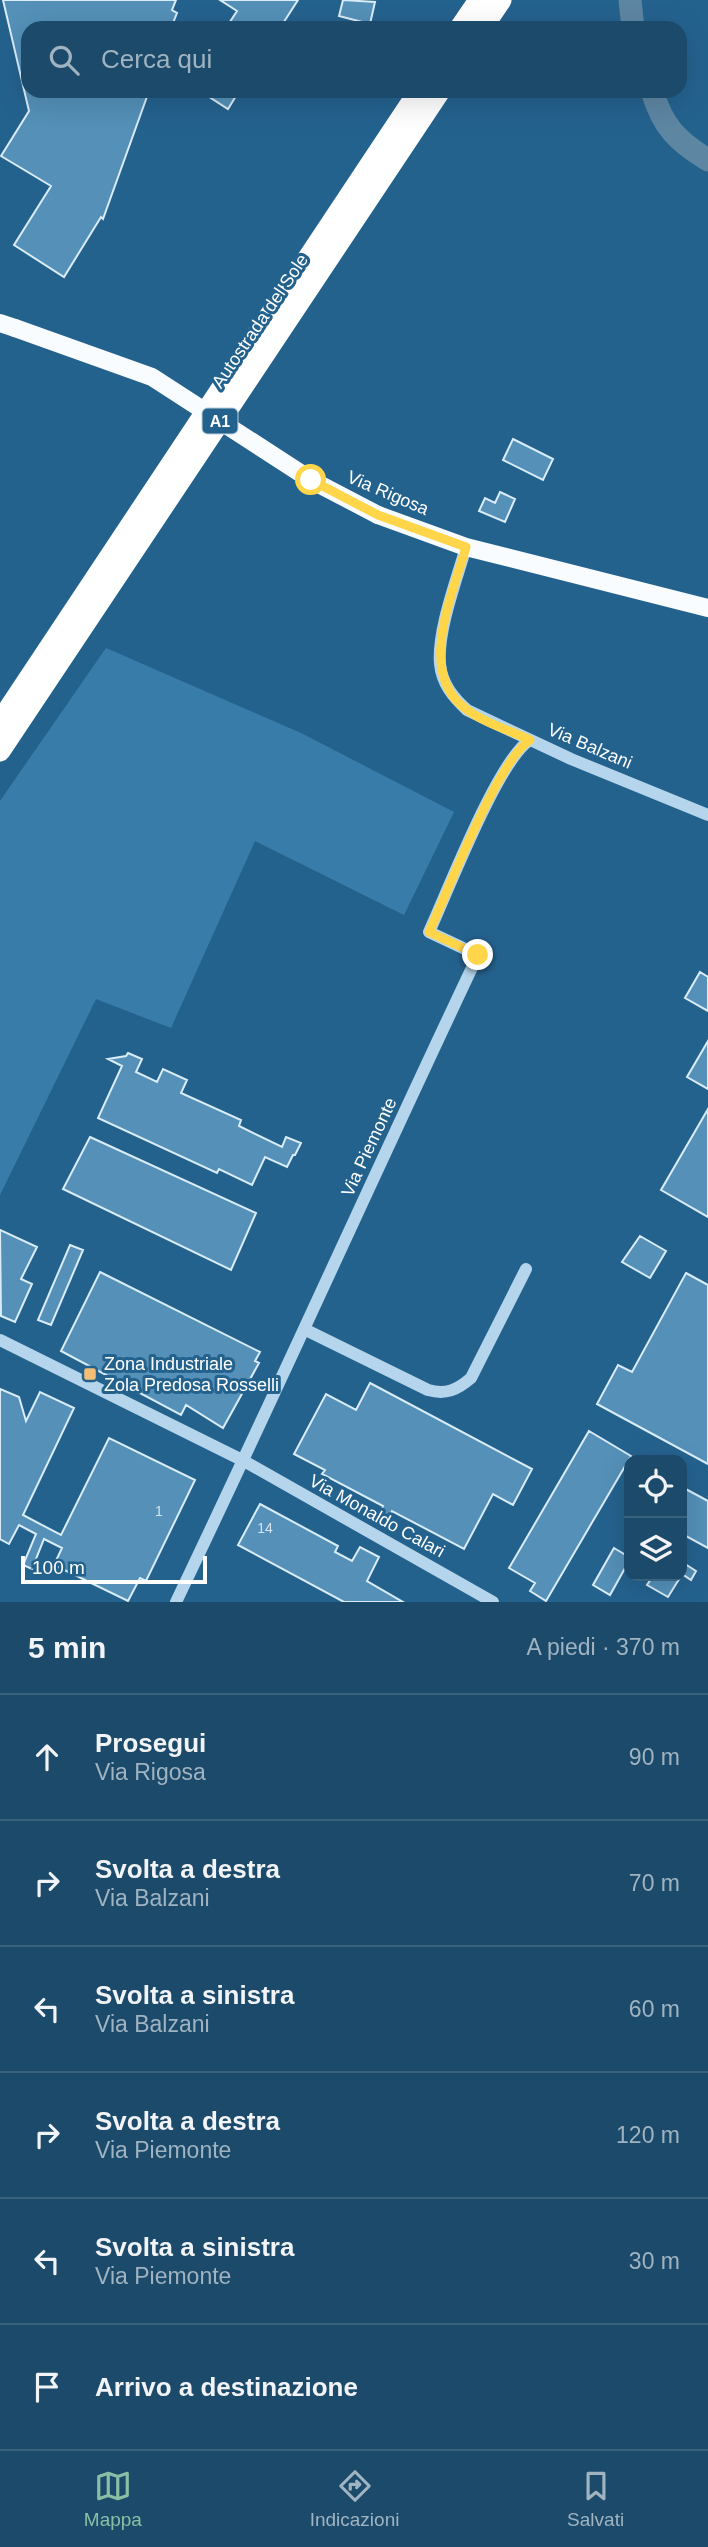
<!DOCTYPE html>
<html lang="it">
<meta charset="utf-8">
<style>
body{margin:0;font-family:Arial,sans-serif;background:#245170;color:#f1f3f6}
.controls{position:absolute;right:21px;bottom:21px;display:grid;overflow:hidden;border-radius:14px;box-shadow:0 7px 28px #0002}
.controls button{width:63px;height:63px;display:grid;place-items:center;padding:0;border:0;border-bottom:2px solid #39627e;background:#1b4a6a;color:#f1f3f6;font:35px sans-serif}
.scale{position:absolute;left:21px;bottom:18px;width:186px;box-sizing:border-box;padding-left:7px;border:4px solid #fff;border-top:0;font-size:19px;line-height:24px;white-space:nowrap;color:#fff;-webkit-text-stroke:5px #24628e;paint-order:stroke}
.stop{position:absolute;width:21px;height:21px;margin:-16px;border:5px solid #ffd54a;border-radius:50%;background:#fff}
.stop.end{background:#ffd54a;border-color:#fff;box-shadow:0 2px 7px #0008}
.list{margin:0;padding:0;list-style:none}
h2{display:flex;justify-content:space-between;align-items:center;height:91px;margin:0;padding:0 28px;font-size:30px}
h2 small{font-size:23px;font-weight:400;color:#a0b3c1}
.list li{display:grid;grid-template-columns:46px 1fr auto;gap:21px;align-items:center;box-sizing:border-box;height:126px;padding:0 28px;border-top:2px solid #39627e}
.list b{display:block;font-size:26px;white-space:nowrap}
.list p{margin:0;font-size:23px;white-space:nowrap;color:#a0b3c1}
.list em{font-size:23px;font-style:normal;color:#a0b3c1}
.icon{flex:none;width:38px;height:38px;fill:none;stroke:currentColor;stroke-width:2;stroke-linecap:round;stroke-linejoin:round}
.map{position:relative;flex:none;width:708px;height:1602px;overflow:hidden}
.search{position:absolute;background:#1b4a6a;box-shadow:0 7px 28px #0002;left:21px;right:21px;top:21px;height:77px;display:flex;align-items:center;gap:18px;box-sizing:border-box;padding:0 24px;border-radius:21px;color:#a0b3c1;font-size:26px}
.sheet{height:847px;background:#1b4a6a}
nav{display:flex;justify-content:space-around;align-items:center;box-sizing:border-box;height:98px;border-top:2px solid #39627e;background:#1b4a6a;font-size:19px;color:#a0b3c1}
nav a{display:grid;justify-items:center;gap:4px}
nav .on{color:#8abfa5}
.map>svg:first-child{display:block}
.green{fill:#387daa}
.lines{fill:none;stroke-linecap:round;stroke-linejoin:round}
.river{stroke:#5d86a3;stroke-width:23}
.building{fill:#5490b8;stroke:#d9ecf8;stroke-width:2}
.minor{stroke:#b4d5eb;stroke-width:12}
.major{stroke:#f8fcff;stroke-width:18}
.highway{stroke:#fff;stroke-width:21}
.major-bridge{stroke:#f8fcff;stroke-width:18}
.route{stroke:#ffd54a;stroke-width:9}
.poi-dot{fill:#f5be77;stroke:#24628e;stroke-width:2.5}
.labels{text-anchor:middle;dominant-baseline:central;stroke-width:6;stroke-linejoin:round;paint-order:stroke}
.number-label{font-size:14px;fill:#d4e3ed}
.shield{fill:#24628e;stroke:#bdd0dd;stroke-width:2}
.shield-label{font-size:16px;font-weight:bold;fill:#fff}
.street-label{font-size:18px;fill:#fff;stroke:#24628e}
.poi-label{font-size:18px;fill:#fff;stroke:#24628e;text-anchor:start}
</style>
<div class="map">
<svg width="708" height="1602" viewBox="0 0 708 1602">
<rect width="100%" height="100%" fill="#24628e"/>
<path class="green" d="M106,648L301,733L454,812L404,915L255,841L171,1028L96,999L0,1195V801Z"/>
<g class="lines">
<path class="river" d="M630,0L633,28
M652,91C663,127 677,141 708,160"/>
</g>
<path class="building" d="M3,0H176L172,10L177,13L171,28H28V91H149L103,219L101,217L64,277L14,245L51,186L1,156L29,111Z
M220,0H298L280,28H226L237,11Z
M343,0L375,2L370,24L339,16Z
M200,91H239L228,109Z
M513,439L553,459L543,480L503,460Z
M500,492L515,499L505,522L479,511L485,498L495,503Z
M700,972L708,977V1011L685,998Z
M708,1041V1089L687,1077Z
M128,1053L142,1059L136,1072L157,1082L163,1069L187,1080L181,1093L241,1120L239,1126L282,1147L286,1137L301,1143L295,1155H293L287,1167L265,1157L252,1185L219,1169L217,1173L98,1118L122,1066L108,1059L126,1056Z
M708,1109V1217L661,1190Z
M90,1137L256,1213L231,1270L63,1189Z
M0,1230L37,1247L21,1279L32,1284L15,1322L1,1316Z
M640,1236L666,1251L650,1278L622,1262Z
M70,1245L83,1250L51,1325L38,1320Z
M100,1272L260,1352L255,1361L259,1363L223,1428L186,1405L181,1415L61,1351Z
M686,1273L708,1285V1464L597,1404L618,1365L632,1372Z
M370,1383L532,1469L513,1505L493,1494L464,1549L392,1511L389,1517L380,1512L383,1506L322,1474L325,1470L294,1454L326,1394L356,1410Z
M0,1389L19,1397L26,1421L40,1392L74,1408L23,1515L61,1535L109,1438L195,1480L146,1581L140,1578L128,1601L54,1565L62,1548L44,1539L32,1569L23,1565L36,1534L19,1525L9,1544L0,1539Z
M589,1431L631,1456L546,1601L530,1591L535,1583L509,1568Z
M682,1487L708,1501V1548L682,1534Z
M260,1504L338,1546L335,1552L352,1561L360,1547L379,1557L367,1581L403,1602H344L238,1545Z
M614,1548L629,1557V1561L610,1595L593,1585Z
M682,1562L696,1571L691,1580L682,1574Z
M653,1576H681L668,1597L647,1585Z"/>
<g class="lines">
<path class="minor" d="M466,547C457,579 437,631 440,664C442,684 453,697 467,710L571,759L708,815
M306,1330L428,1390C446,1395 457,1390 471,1378L526,1269
M0,1340L244,1461L493,1602
M176,1602C279,1387 376,1170 478,955L429,932C448,891 498,760 530,740"/>
<path class="major" d="M0,323L15,328
M378,515L466,547L708,608"/>
<path class="highway" d="M460,28L479,0
M482,28L501,0
M0,722L419,91
M0,751L440,91"/>
<path class="major-bridge" d="M15,328L152,377L311,480L378,515"/>
</g>
<g class="lines">
<path class="route" d="M311,480L378,515L466,547C453,594 416,673 466,709C484,723 509,730 530,740C498,760 448,891 429,932L478,955"/>
</g>
<rect class="poi-dot" x="83" y="1367" width="14" height="14" rx="3.5"/>
<g class="labels">
<g class="number-label">
<text x="159" y="1511">1</text>
<text x="265" y="1528">14</text>
</g>
<rect class="shield" x="202.5" y="408.5" width="35" height="25" rx="5"/>
<g class="shield-label">
<text x="220" y="421">A1</text>
</g>
<g class="street-label">
<text transform="translate(260 321) rotate(-56)">Autostrada del Sole</text>
<text transform="translate(388 493) rotate(23)">Via Rigosa</text>
<text transform="translate(590 746) rotate(23)">Via Balzani</text>
<text transform="translate(369 1147) rotate(-65)">Via Piemonte</text>
<text transform="translate(377 1516) rotate(29)">Via Monaldo Calari</text>
</g>
<g class="poi-label">
<text x="104" y="1364">Zona Industriale<tspan x="104" dy="21">Zola Predosa Rosselli</tspan></text>
</g>
</g>
</svg>
<div class="controls">
<button><svg class="icon" aria-label="locate" viewBox="0 0 24 24"><circle cx="12" cy="12" r="6"/><path d="M12 2v4M12 18v4M2 12h4M18 12h4"/></svg></button>
<button><svg class="icon" aria-label="layers" viewBox="0 0 24 24"><path d="M12 4l9 5-9 5-9-5zM3 14l9 5 9-5"/></svg></button>
</div>
<div class="scale">100 m</div>
<div class="stop" style="left:311px;top:480px"></div>
<div class="stop end" style="left:478px;top:955px"></div>
<div class="search"><svg class="icon" aria-label="search" viewBox="0 0 24 24"><circle cx="10" cy="10" r="6"/><path d="M15 15l6 6"/></svg>Cerca qui</div>
</div>
<section class="sheet">
<h2>5 min<small>A piedi · 370 m</small></h2>
<ul class="list">
<li><svg class="icon" aria-label="ahead" viewBox="0 0 24 24"><path d="M12 20V5M6 11l6-6 6 6"/></svg><div><b>Prosegui</b><p>Via Rigosa</p></div><em>90 m</em></li>
<li><svg class="icon" aria-label="right" viewBox="0 0 24 24"><path d="M7 20v-9h11M14 6l5 5-5 5"/></svg><div><b>Svolta a destra</b><p>Via Balzani</p></div><em>70 m</em></li>
<li><svg class="icon" aria-label="left" viewBox="0 0 24 24"><path d="M17 20v-9H6M10 6l-5 5 5 5"/></svg><div><b>Svolta a sinistra</b><p>Via Balzani</p></div><em>60 m</em></li>
<li><svg class="icon" aria-label="right" viewBox="0 0 24 24"><path d="M7 20v-9h11M14 6l5 5-5 5"/></svg><div><b>Svolta a destra</b><p>Via Piemonte</p></div><em>120 m</em></li>
<li><svg class="icon" aria-label="left" viewBox="0 0 24 24"><path d="M17 20v-9H6M10 6l-5 5 5 5"/></svg><div><b>Svolta a sinistra</b><p>Via Piemonte</p></div><em>30 m</em></li>
<li><svg class="icon" aria-label="arrive" viewBox="0 0 24 24"><path d="M6 21V4h12l-3 4 3 4H6"/></svg><div><b>Arrivo a destinazione</b></div></li>
</ul>
</section>
<nav>
<a class="on"><svg class="icon" aria-label="map" viewBox="0 0 24 24"><path d="M3 6l6-2 6 2 6-2v14l-6 2-6-2-6 2zM9 4v14M15 6v14"/></svg>Mappa</a>
<a><svg class="icon" aria-label="directions" viewBox="0 0 24 24"><path d="M12 3l9 9-9 9-9-9zM9 14v-3h6M13 9l2 2-2 2"/></svg>Indicazioni</a>
<a><svg class="icon" aria-label="saved" viewBox="0 0 24 24"><path d="M7 4h10v16l-5-4-5 4z"/></svg>Salvati</a>
</nav>
